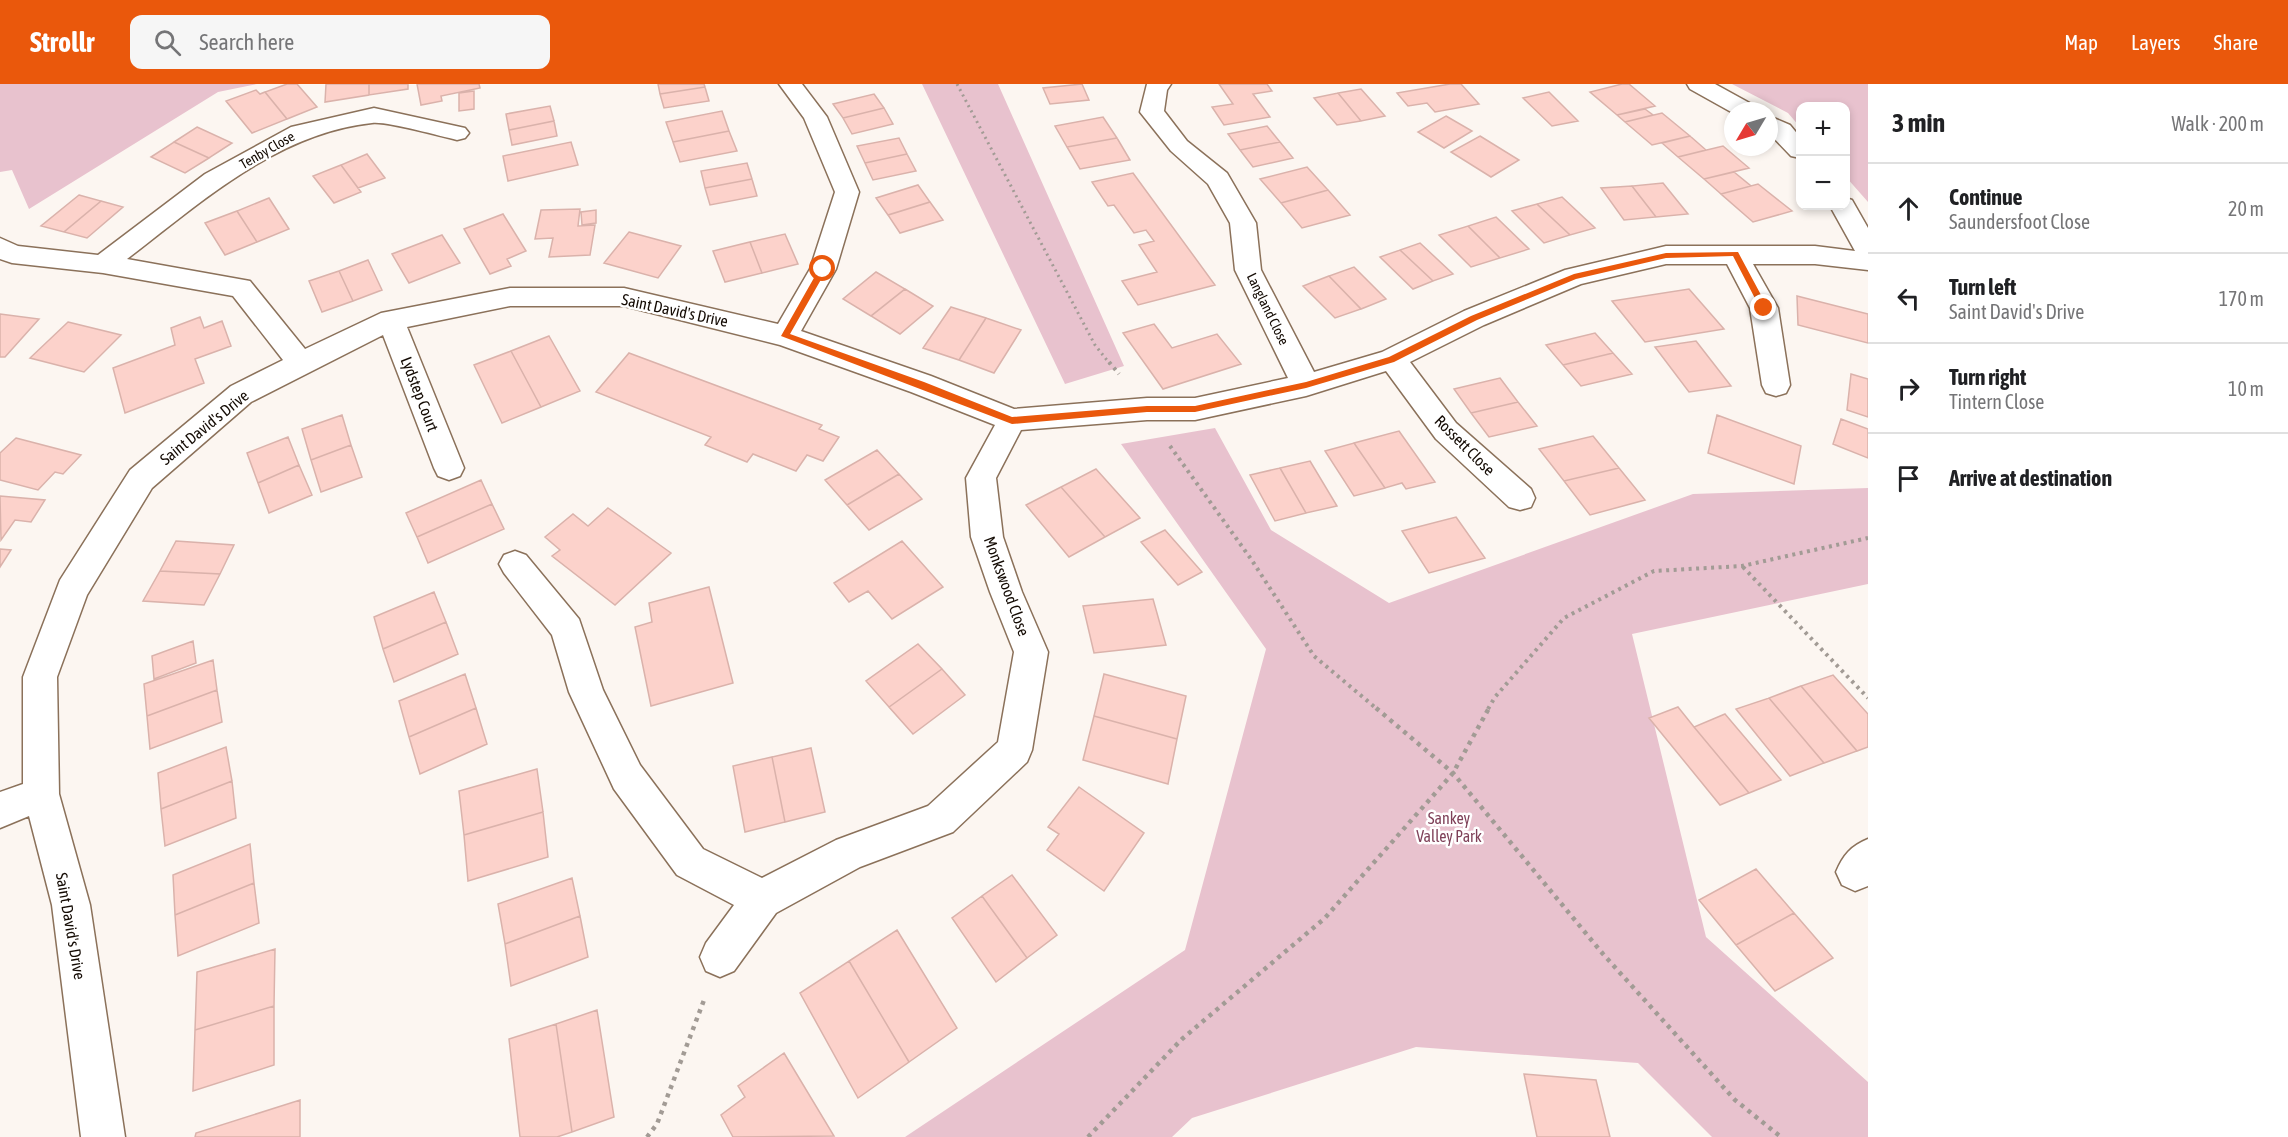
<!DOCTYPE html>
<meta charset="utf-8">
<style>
body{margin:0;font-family:"Asap Condensed",sans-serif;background:#f6f6f6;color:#202124}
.controls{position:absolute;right:18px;top:18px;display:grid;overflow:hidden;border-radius:12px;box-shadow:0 3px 9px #0003}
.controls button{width:54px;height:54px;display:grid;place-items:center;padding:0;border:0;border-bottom:2px solid #e0e0e0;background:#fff;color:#202124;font:30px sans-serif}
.compass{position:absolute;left:1724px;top:18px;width:54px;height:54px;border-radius:50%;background:#fff;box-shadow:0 3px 9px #0003;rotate:232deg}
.stop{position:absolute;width:18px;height:18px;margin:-14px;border:4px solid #ea580c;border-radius:50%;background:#fff}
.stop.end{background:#ea580c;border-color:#fff;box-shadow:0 2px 6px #0008}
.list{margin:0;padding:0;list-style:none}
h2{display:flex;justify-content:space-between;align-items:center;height:78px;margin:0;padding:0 24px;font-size:26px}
h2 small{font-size:20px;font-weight:400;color:#757577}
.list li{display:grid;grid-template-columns:39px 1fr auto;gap:18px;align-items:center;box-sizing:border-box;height:90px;padding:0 24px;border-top:2px solid #e0e0e0}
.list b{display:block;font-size:22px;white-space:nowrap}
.list p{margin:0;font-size:20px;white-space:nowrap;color:#757577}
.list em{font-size:20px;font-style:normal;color:#757577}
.icon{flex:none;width:33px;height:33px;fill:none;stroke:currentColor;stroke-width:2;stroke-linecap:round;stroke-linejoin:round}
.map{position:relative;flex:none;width:1868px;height:1053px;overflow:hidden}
header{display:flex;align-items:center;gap:36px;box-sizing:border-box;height:84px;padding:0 30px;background:#ea580c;color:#fff}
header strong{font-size:28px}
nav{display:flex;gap:33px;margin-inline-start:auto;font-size:21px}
.search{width:420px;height:54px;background:#f6f6f6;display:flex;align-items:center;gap:15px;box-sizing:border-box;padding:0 21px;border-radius:12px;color:#757577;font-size:22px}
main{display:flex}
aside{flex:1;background:#fff}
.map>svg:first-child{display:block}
.green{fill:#e8c2ce}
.building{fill:#fcd2cb;stroke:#dab2ab;stroke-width:1.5}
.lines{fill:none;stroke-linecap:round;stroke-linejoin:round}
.minor-casing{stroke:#8b715a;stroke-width:3}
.path-far2{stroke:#a29b95;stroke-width:3;stroke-dasharray:2 4;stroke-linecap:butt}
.path-far1{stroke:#a29b95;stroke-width:4;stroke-dasharray:3 4.5;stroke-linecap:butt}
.path{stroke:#a29b95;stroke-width:4.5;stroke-dasharray:4 5;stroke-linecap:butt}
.minor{fill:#fff;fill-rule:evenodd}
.route{fill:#ea580c}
.labels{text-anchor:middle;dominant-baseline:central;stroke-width:5;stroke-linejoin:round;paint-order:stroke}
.far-street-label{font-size:14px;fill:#130a03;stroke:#fff}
.street-label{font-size:16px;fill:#130a03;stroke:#fff}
.park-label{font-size:16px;fill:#7f4159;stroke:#fff}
</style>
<header>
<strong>Strollr</strong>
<div class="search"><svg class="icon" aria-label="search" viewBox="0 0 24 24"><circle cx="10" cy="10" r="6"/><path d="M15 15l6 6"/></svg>Search here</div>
<nav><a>Map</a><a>Layers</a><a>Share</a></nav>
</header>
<main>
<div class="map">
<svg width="1868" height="1053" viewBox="0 0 1868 1053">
<rect width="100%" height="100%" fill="#fcf6f1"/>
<path class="green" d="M0,0H257L218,8L29,125L12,86L0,88Z
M922,0H998L1124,282L1065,300Z
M1732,0H1868V118L1846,93V22H1800V43L1788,29Z
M1215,344L1271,446L1389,519L1693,410L1868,404V500L1632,550L1706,853L1868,998V1053H1712L1638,979L1416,963L1192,1034L1172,1053H905L1185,866L1266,565L1121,360Z"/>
<path class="building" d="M287,0H297L317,23L287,35L265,8Z
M326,0H369V11L325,18Z
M369,0H408V5L369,11Z
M417,0H479L480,4L441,12L442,17L421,21Z
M658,0H704L705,3L660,10Z
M1082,0L1089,16L1050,20L1043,4Z
M1219,0H1267L1272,7L1253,10L1270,33L1224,41L1212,23L1233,20Z
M1450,0H1461L1479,20L1435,28L1427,19L1408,22L1397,9Z
M1622,0H1629L1655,22L1617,31L1590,8Z
M705,3L709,17L664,24L660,10Z
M1361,5L1385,32L1361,37L1338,9Z
M256,6L260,10L265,8L287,35L252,49L226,17Z
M474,7V25L459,27V9Z
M1549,8L1578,37L1552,42L1523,14Z
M1338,9L1361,37L1337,41L1314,14Z
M874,10L884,24L843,34L833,20Z
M550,22L554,37L509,46L506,30Z
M884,24L893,40L852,50L843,34Z
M1645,25L1653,31L1625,38L1617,31Z
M722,27L729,47L673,58L666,38Z
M1662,29L1690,52L1652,61L1625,38Z
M1446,32L1472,47L1444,64L1418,48Z
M1103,33L1117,54L1067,63L1055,42Z
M554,37L557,52L512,61L509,46Z
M1267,42L1280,58L1240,66L1228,50Z
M197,43L232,59L209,74L174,58Z
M729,47L737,67L680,78L673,58Z
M1480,52L1519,76L1491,93L1451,68Z
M1690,52L1706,66L1678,73L1662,59Z
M899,54L907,70L865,79L857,62Z
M1117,54L1130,76L1080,85L1067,63Z
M174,58L209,74L185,89L151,73Z
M571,58L578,81L508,97L503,72Z
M1280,58L1293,74L1253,83L1240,66Z
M1723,62L1749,84L1704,95L1678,73Z
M367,70L385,94L358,104L341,81Z
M907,70L916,87L873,96L865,79Z
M747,79L752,95L705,104L701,87Z
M341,81L361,108L334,119L313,92Z
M1307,83L1328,106L1281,119L1260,95Z
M1734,88L1751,102L1721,110L1704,95Z
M1133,89L1215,201L1138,221L1122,197L1157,188L1139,161L1154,157L1146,146L1134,149L1114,121L1108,122L1092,98Z
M752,95L757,112L710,121L705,104Z
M1663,99L1688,130L1656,133L1632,102Z
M1758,100L1792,127L1753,138L1721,110Z
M918,101L930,118L888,131L876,114Z
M1632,102L1656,133L1624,136L1601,104Z
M1328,106L1350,131L1302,144L1281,119Z
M79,111L101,117L64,148L41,142Z
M1562,113L1595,144L1570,151L1537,120Z
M269,114L289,145L257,158L237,127Z
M101,117L123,123L87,154L64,148Z
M930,118L943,136L900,149L888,131Z
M1537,120L1570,151L1544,159L1512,127Z
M580,125L578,142L595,141L590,171L549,173L553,154L535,155L541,126Z
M596,126V139L582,141L581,128Z
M237,127L257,158L225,171L205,139Z
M503,130L526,167L507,175L511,182L490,190L464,145Z
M1496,133L1529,165L1500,174L1468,142Z
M1468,142L1500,174L1471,183L1439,151Z
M629,148L681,162L658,194L604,179Z
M785,150L798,180L762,189L750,158Z
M442,151L460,179L409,199L392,170Z
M750,158L762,189L725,198L713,167Z
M1420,159L1453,190L1433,197L1400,166Z
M1400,166L1433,197L1413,205L1380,173Z
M368,176L382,206L353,217L339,187Z
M1354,183L1386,215L1361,225L1329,192Z
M339,187L353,217L322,228L309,197Z
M876,188L905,205L871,232L843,215Z
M1329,192L1361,225L1335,234L1303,202Z
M905,205L933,222L900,250L871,232Z
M1689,205L1724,245L1645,258L1612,217Z
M1797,212L1868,230V259L1798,241Z
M951,223L986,234L959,276L923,264Z
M0,230L39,235L5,273H0Z
M200,233L204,244L222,237L231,262L195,275L204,299L125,329L113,284L175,261L171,244Z
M986,234L1021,246L994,289L959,276Z
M68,238L121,251L84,288L30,274Z
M1154,240L1172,264L1217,250L1241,280L1163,305L1123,249Z
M1595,249L1613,269L1563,281L1546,261Z
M549,252L580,307L541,323L511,267Z
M1696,257L1731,302L1689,308L1655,263Z
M511,267L541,323L502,339L474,281Z
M629,269L822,341L819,345L839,353L823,377L807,371L796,387L753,370L747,378L705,361L711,353L596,308Z
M1613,269L1632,290L1581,302L1563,281Z
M1851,290L1868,295V333L1847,326Z
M1500,294L1518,318L1471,329L1454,305Z
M1518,318L1537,342L1489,353L1471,329Z
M342,331L351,361L311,376L302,345Z
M1717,331L1801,362L1794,400L1708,369Z
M1841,335L1868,345V374L1833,360Z
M1399,347L1435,398L1406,405L1402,399L1385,404L1354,359Z
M1593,352L1619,384L1564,397L1539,365Z
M288,353L299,381L258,399L247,369Z
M16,354L81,371L63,390L55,388L38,406L0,396V369Z
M1354,359L1385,404L1354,412L1325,367Z
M351,361L362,393L321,408L311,376Z
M877,366L899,390L847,421L825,396Z
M1310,377L1337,422L1306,429L1280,384Z
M299,381L312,411L269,429L258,399Z
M1280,384L1306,429L1275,437L1250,391Z
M1619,384L1645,416L1590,431L1564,397Z
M1096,385L1140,434L1105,453L1061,403Z
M899,390L922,415L869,446L847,421Z
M481,396L492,420L417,453L406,429Z
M1061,403L1105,453L1069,473L1026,421Z
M0,412L45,416L31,438L15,436L1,456Z
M492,420L504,445L428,479L417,453Z
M608,424L671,469L615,521L552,472L560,466L545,453L573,430L588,442Z
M1456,433L1485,474L1429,489L1402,447Z
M1165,446L1202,488L1178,501L1141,458Z
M176,457L234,461L220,490L160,487Z
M902,457L943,503L892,535L868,507L849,518L834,499Z
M0,465L11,466L0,483Z
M160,487L220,490L204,521L143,517Z
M709,503L733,599L651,622L635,543L652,538L649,519Z
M434,508L446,538L383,565L374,533Z
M1153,515L1166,561L1094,569L1083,522Z
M446,538L458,570L394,598L383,565Z
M193,557L196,579L154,595L152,572Z
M918,560L942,585L889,623L866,597Z
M213,576L217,606L147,632L144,600Z
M942,585L965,611L913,650L889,623Z
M465,590L476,624L409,653L399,617Z
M1104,590L1186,612L1177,655L1094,632Z
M1833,591L1868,630V663L1857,667L1801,602Z
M1801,602L1857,667L1824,679L1769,614Z
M217,606L222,638L150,665L147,632Z
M1769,614L1824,679L1790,692L1736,625Z
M1678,623L1694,643L1749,709L1720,721L1649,634Z
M476,624L487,660L420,690L409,653Z
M1725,630L1781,696L1749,709L1694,643Z
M1094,632L1177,655L1168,700L1083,676Z
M226,663L232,697L161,725L158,689Z
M811,664L825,728L785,738L772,673Z
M772,673L785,738L745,748L733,682Z
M537,685L543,728L464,751L459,707Z
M232,697L236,734L165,762L161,725Z
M1079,703L1144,749L1104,807L1047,766L1059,750L1048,743Z
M543,728L548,773L468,797L464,751Z
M250,760L254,799L175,831L173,791Z
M1756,785L1794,829L1736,861L1699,816Z
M1012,791L1057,851L1027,874L982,812Z
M572,794L580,832L505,860L498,820Z
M254,799L259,839L178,872L175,831Z
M982,812L1027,874L996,898L952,834Z
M1794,829L1833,874L1775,907L1736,861Z
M580,832L588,873L511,902L505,860Z
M897,846L957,944L909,978L849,877Z
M275,865L274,922L195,946L197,888Z
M849,877L909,978L858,1014L800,909Z
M274,922V981L193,1007L195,946Z
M597,926L614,1033L572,1048L556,940Z
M556,940L572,1048L557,1053H520L509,955Z
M784,969L834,1052L733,1053L721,1031L745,1013L738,1002Z
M1524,990L1596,996L1610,1053H1537Z
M300,1016V1053H195L196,1049Z"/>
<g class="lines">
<g class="minor-casing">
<path id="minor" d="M779,0H802L827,33L859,108L836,185L801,247L931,292L1014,325L1147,314H1195L1288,294L1235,186L1230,139L1208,100L1171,67L1140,28L1147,0H1171L1167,6L1164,27L1187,57L1227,89L1256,139L1261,186L1314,288L1382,268L1464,227L1565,186L1666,162H1815L1855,167L1830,122H1846V114L1852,116L1868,144V186L1815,180H1753L1778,224L1790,301L1786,309L1776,312L1766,309L1762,301L1750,224L1727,180H1666L1581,200L1484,241L1410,278L1456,339L1531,405L1535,414L1531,423L1520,426L1509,423L1436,355L1386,287L1306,312L1195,336H1147L1021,346L996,394L1003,453L1022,508L1048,568L1032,666L1027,678L953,748L860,783L776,829L734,887L720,893L706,887L700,873L706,859L734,821L677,791L614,705L569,608L552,551L504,489L499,480L504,471L515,467L526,471L579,535L603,606L640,681L703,765L762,794L836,756L928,722L998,658L1014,568L990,508L971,453L966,394L995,341L911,308L780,261L624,222H510L407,243L464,384L460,392L449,396L438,392L434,384L383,251L251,318L152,404L87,511L57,593L59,710L90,821L125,1053H81L52,821L29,732L0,744V708L23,700V593L60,496L130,386L231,302L283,276L233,212L103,189L12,179L0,175V154L18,162L98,171L205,90L291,43L374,24L465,44L469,49L465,54L457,56C439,52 387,37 372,39C277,49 200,119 127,175L250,197L305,265L381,229L510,204H624L778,240L810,185L835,108L804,34Z
M1687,0H1715L1755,22L1759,27L1733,29L1690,5Z
M1769,32L1790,41L1800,53V74L1791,72L1769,49Z
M1868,755V802L1855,807L1842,801L1836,788C1843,771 1851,762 1868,755Z"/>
</g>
<path class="path-far2" d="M957,0L1095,261L1110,280"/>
<path class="path-far1" d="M1109,278L1119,290
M1170,362L1251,475L1314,572L1377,625
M1743,483L1868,614
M1488,625L1495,613L1564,534L1654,487L1742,482L1868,454"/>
<path class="path" d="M1376,624L1453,689L1603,870L1735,1016L1781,1053
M647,1053L657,1040L704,916
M1088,1053L1182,955L1325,834L1453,689L1489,624"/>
<use href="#minor" class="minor"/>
</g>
<path class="route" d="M1738,168L1768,224L1767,226H1761L1733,172L1666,174L1576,195L1477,236L1394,278L1306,304L1195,328H1147L1012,340L781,252L819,185L823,182L827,185L790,250L924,298L1012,333L1147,322H1195L1306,298L1389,273L1471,232L1574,190L1666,169Z"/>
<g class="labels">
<g class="far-street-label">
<text transform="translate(267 66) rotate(-30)">Tenby Close</text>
<text transform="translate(1268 225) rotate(64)">Langland Close</text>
</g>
<g class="street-label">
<text transform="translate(675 226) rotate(12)">Saint David's Drive</text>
<text transform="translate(420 310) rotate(69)">Lydstep Court</text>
<text transform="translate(204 343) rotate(-39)">Saint David's Drive</text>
<text transform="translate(1465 361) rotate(45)">Rossett Close</text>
<text transform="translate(1007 502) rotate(70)">Monkswood Close</text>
<text transform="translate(71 842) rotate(80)">Saint David's Drive</text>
</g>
<g class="park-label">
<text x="1449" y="734">Sankey<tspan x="1449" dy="18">Valley Park</tspan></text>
</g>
</g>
</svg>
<div class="controls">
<button>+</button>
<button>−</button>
</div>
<svg class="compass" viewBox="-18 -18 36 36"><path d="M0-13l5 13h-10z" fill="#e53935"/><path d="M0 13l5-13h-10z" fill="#757577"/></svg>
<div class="stop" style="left:823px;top:185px"></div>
<div class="stop end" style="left:1764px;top:224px"></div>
</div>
<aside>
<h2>3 min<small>Walk · 200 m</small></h2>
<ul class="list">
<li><svg class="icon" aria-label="ahead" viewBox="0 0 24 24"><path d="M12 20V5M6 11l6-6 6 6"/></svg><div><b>Continue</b><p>Saundersfoot Close</p></div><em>20 m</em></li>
<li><svg class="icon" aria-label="left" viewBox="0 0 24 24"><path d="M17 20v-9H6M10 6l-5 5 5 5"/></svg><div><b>Turn left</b><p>Saint David's Drive</p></div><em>170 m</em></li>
<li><svg class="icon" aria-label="right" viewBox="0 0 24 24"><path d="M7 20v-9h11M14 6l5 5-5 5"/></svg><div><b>Turn right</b><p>Tintern Close</p></div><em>10 m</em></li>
<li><svg class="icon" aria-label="arrive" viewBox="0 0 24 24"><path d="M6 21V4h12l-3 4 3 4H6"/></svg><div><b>Arrive at destination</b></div></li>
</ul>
</aside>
</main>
